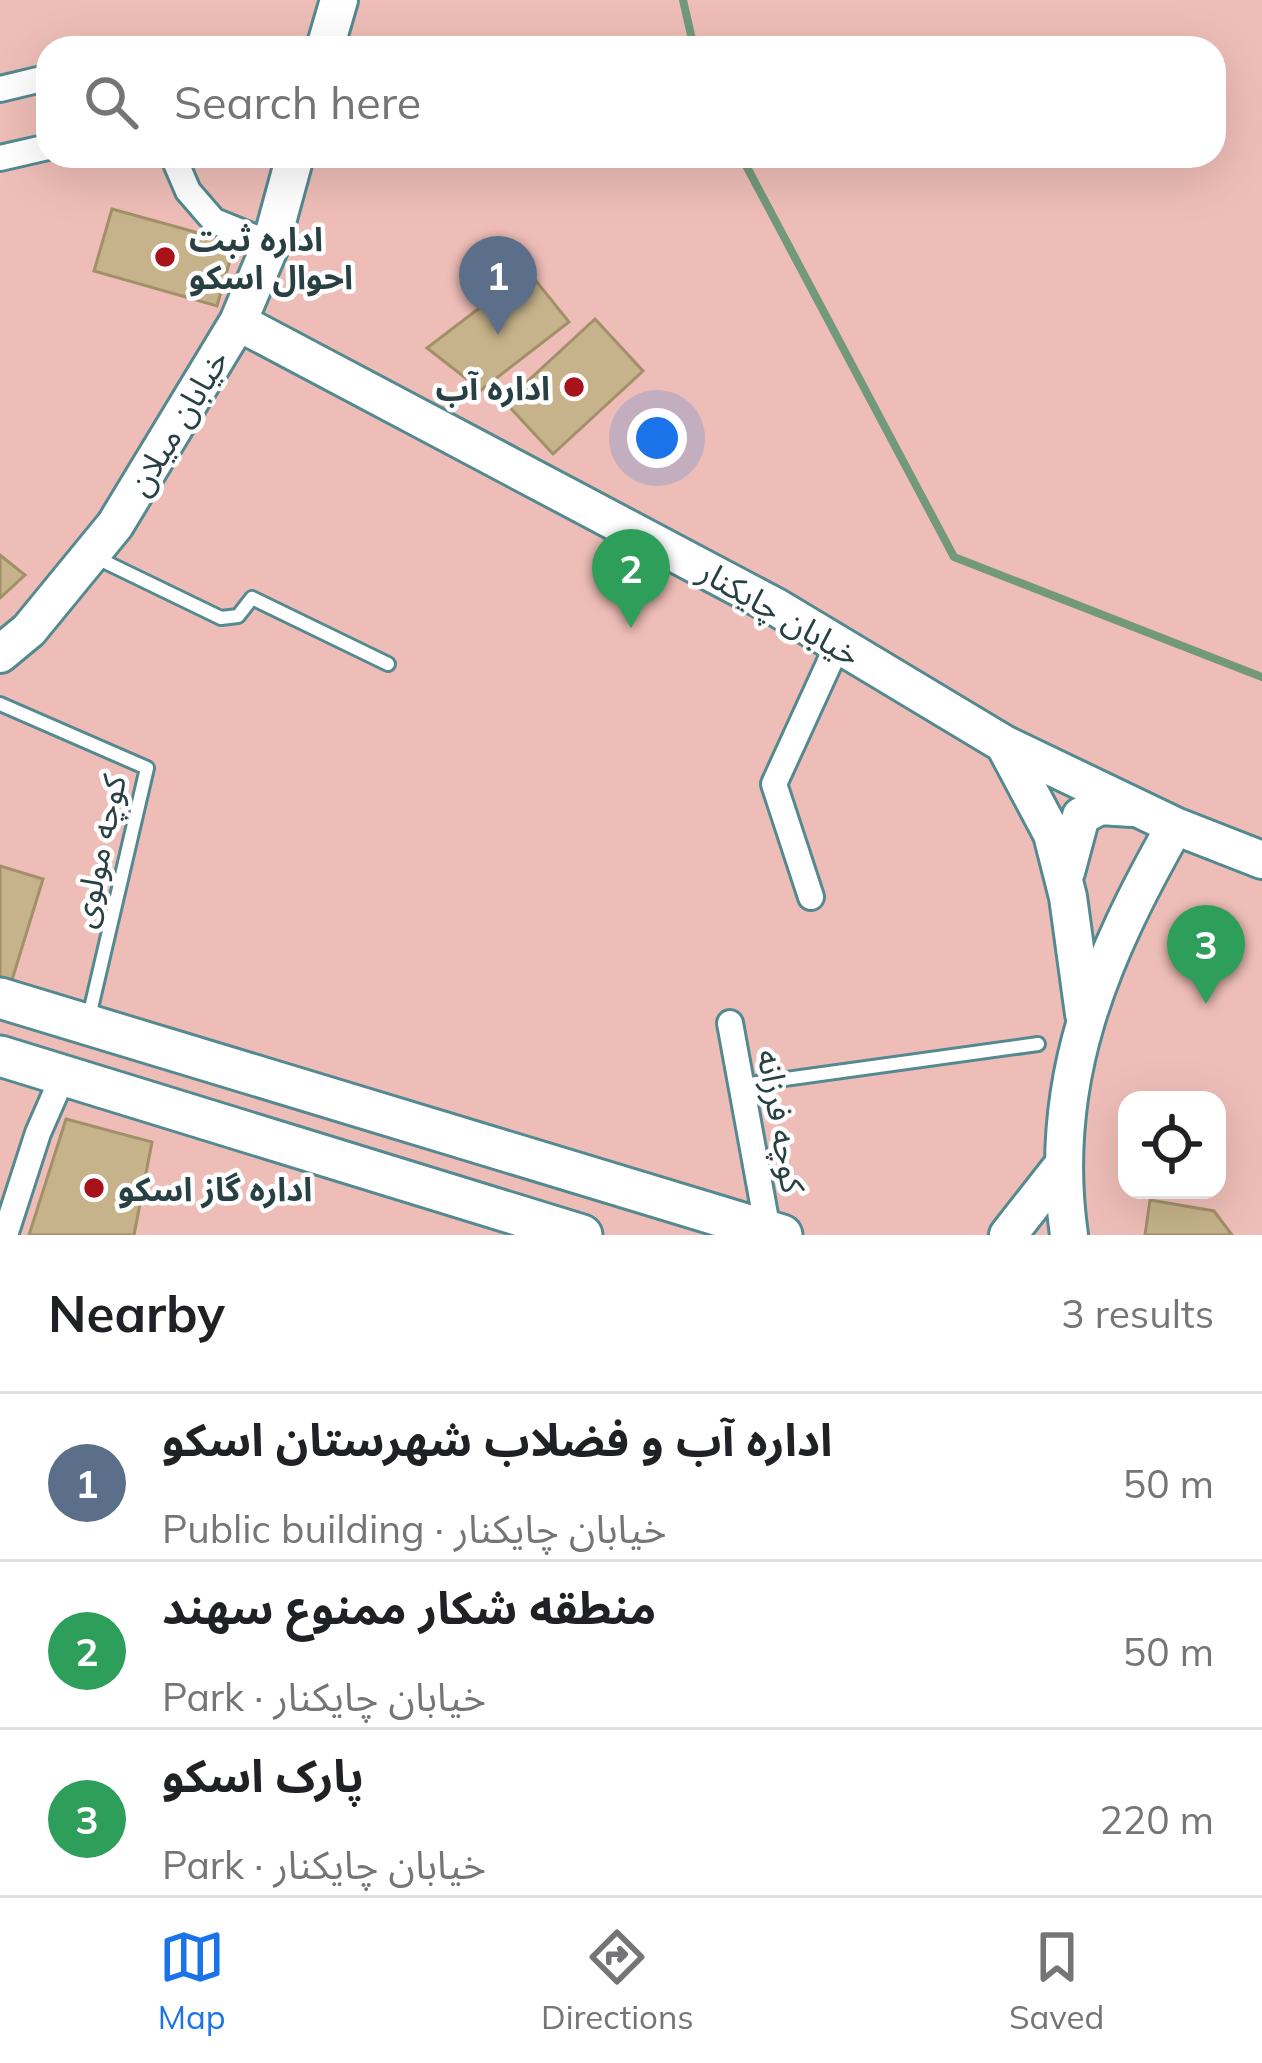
<!DOCTYPE html>
<meta charset="utf-8">
<style>
body{margin:0;font-family:Mulish,"Noto Sans Arabic",sans-serif;background:#f6f6f6;color:#202124}
.controls{position:absolute;right:36px;bottom:36px;display:grid;overflow:hidden;border-radius:24px;box-shadow:0 12px 48px #0002}
.controls button{width:108px;height:108px;display:grid;place-items:center;padding:0;border:0;border-bottom:3px solid #e0e0e0;background:#fff;color:#202124;font:60px sans-serif}
.you{position:absolute;left:657px;top:438px;width:42px;height:42px;margin:-30px;border:9px solid #fff;border-radius:50%;background:#1a73e8;box-shadow:0 0 0 18px #1a73e833}
.badge{display:grid;place-items:center;width:78px;height:78px;border-radius:50%;background:#1a73e8;color:#fff;font-size:39px;font-weight:700}
.pin{position:absolute;translate:-50% -99px;filter:drop-shadow(0 3px 6px #0008)}
.pin::after{content:'';position:absolute;top:63px;width:42px;height:36px;background:inherit;clip-path:polygon(0 0,100% 0,50% 100%)}
.list{margin:0;padding:0;list-style:none}
h2{display:flex;justify-content:space-between;align-items:center;height:156px;margin:0;padding:0 48px;font-size:51px}
h2 small{font-size:39px;font-weight:400;color:#757577}
.list li{display:grid;grid-template-columns:78px 1fr auto;gap:36px;align-items:center;box-sizing:border-box;height:168px;padding:0 48px;border-top:3px solid #e0e0e0}
.list b{display:block;font-size:45px;white-space:nowrap}
.list p{margin:0;font-size:39px;white-space:nowrap;color:#757577}
.list em{font-size:39px;font-style:normal;color:#757577}
.icon{flex:none;width:66px;height:66px;fill:none;stroke:currentColor;stroke-width:2;stroke-linecap:round;stroke-linejoin:round}
.map{position:relative;flex:none;width:1262px;height:1235px;overflow:hidden}
.search{position:absolute;background:#fff;box-shadow:0 12px 48px #0002;left:36px;right:36px;top:36px;height:132px;display:flex;align-items:center;gap:30px;box-sizing:border-box;padding:0 42px;border-radius:36px;color:#757577;font-size:45px}
.sheet{height:660px;background:#fff}
nav{display:flex;justify-content:space-around;align-items:center;box-sizing:border-box;height:168px;border-top:3px solid #e0e0e0;background:#fff;font-size:33px;color:#757577}
nav a{display:grid;justify-items:center;gap:6px}
nav .on{color:#1a73e8}
.map>svg:first-child{display:block}
.green{fill:#eebdb7;fill-rule:evenodd}
.lines{fill:none;stroke-linecap:round;stroke-linejoin:round}
.stream{stroke:#71997a;stroke-width:8}
.building{fill:#c6b38b;stroke:#a29068;stroke-width:3}
.lane-casing{stroke:#538990;stroke-width:18}
.street-casing{stroke:#538990;stroke-width:30}
.secondary-casing{stroke:#538990;stroke-width:42}
.primary-casing{stroke:#538990;stroke-width:45}
.lane{stroke:#fff;stroke-width:12}
.street{stroke:#fff;stroke-width:24}
.secondary{stroke:#fff;stroke-width:36}
.primary{stroke:#fff;stroke-width:39}
.poi-dot{fill:#a7121b;stroke:#fefefe;stroke-width:4.5}
.labels{text-anchor:middle;dominant-baseline:central;stroke-width:9;stroke-linejoin:round;paint-order:stroke}
.poi-label{font-size:33px;font-weight:bold;fill:#284042;stroke:#fefefe;text-anchor:start}
.street-label{font-size:33px;fill:#284042;stroke:#fefefe}
</style>
<div class="map">
<svg width="1262" height="1235" viewBox="0 0 1262 1235">
<rect width="100%" height="100%" fill="#b0e9f0"/>
<path class="green" d="M0,0H1262V1235H0ZM48,48H1214V156H48ZM1127,1100H1217V1190H1127Z"/>
<g class="lines">
<path class="stream" d="M683,0L694,48
M741,156L954,557L1262,677"/>
</g>
<path class="building" d="M112,209L235,243L217,306L94,271Z
M528,271L569,322L481,390L427,348Z
M595,319L643,371L553,454L505,402Z
M0,555L25,575L0,598Z
M0,866L43,879L12,980L0,977Z
M66,1119L152,1142L134,1235H29Z
M1150,1200L1214,1211L1232,1235H1145Z"/>
<g class="lines">
<g class="lane-casing">
<path id="lane" d="M97,558L221,618L238,616L252,598L388,664
M0,704L147,768L88,1021
M742,1085L1038,1044"/>
</g>
<g class="street-casing">
<path id="street" d="M0,89L46,78L48,84
M173,156L188,191L214,221L271,244
M0,158L48,147
M811,897L774,784L838,644
M730,1023L768,1231
M5,1235L38,1133L63,1076"/>
</g>
<g class="secondary-casing">
<path id="secondary" d="M325,48L339,0
M238,322L776,607L1004,744L1175,826L1262,860
M0,654L29,630L115,525L238,322L271,244L295,156
M1004,744L1052,834L1068,897L1084,1014
M1066,872L1081,816L1100,806L1132,808
M1008,1235L1059,1170
M1069,1235C1047,1081 1100,958 1175,826"/>
</g>
<g class="primary-casing">
<path id="primary" d="M0,998L782,1235
M0,1056L582,1235"/>
</g>
<use href="#lane" class="lane"/>
<use href="#street" class="street"/>
<use href="#secondary" class="secondary"/>
<use href="#primary" class="primary"/>
</g>
<g class="poi-dot">
<circle cx="165" cy="257" r="12"/>
<circle cx="574" cy="387" r="12"/>
<circle cx="94" cy="1188" r="12"/>
</g>
<g class="labels">
<g class="poi-label">
<text x="189" y="238">اداره ثبت<tspan x="189" dy="38">احوال اسکو</tspan></text>
<text x="550" y="387" text-anchor="end">اداره آب</text>
<text x="118" y="1188">اداره گاز اسکو</text>
</g>
<g class="street-label">
<text transform="translate(177 422) rotate(-59)">خیابان میلان</text>
<text transform="translate(780 612) rotate(30)">خیابان چایکنار</text>
<text transform="translate(98 851) rotate(-78)">کوچه مولوی</text>
<text transform="translate(782 1121) rotate(80)">کوچه فرزانه</text>
</g>
</g>
</svg>
<div class="controls">
<button><svg class="icon" aria-label="locate" viewBox="0 0 24 24"><circle cx="12" cy="12" r="6"/><path d="M12 2v4M12 18v4M2 12h4M18 12h4"/></svg></button>
</div>
<div class="you"></div>
<div class="pin badge" style="left:498px;top:335px;background:#5c6f8a">1</div>
<div class="pin badge" style="left:631px;top:628px;background:#2e9e5b">2</div>
<div class="pin badge" style="left:1206px;top:1004px;background:#2e9e5b">3</div>
<div class="search"><svg class="icon" aria-label="search" viewBox="0 0 24 24"><circle cx="10" cy="10" r="6"/><path d="M15 15l6 6"/></svg>Search here</div>
</div>
<section class="sheet">
<h2>Nearby<small>3 results</small></h2>
<ul class="list">
<li><span class="badge" style="background:#5c6f8a">1</span><div><b>اداره آب و فضلاب شهرستان اسکو</b><p>Public building · خیابان چایکنار</p></div><em>50 m</em></li>
<li><span class="badge" style="background:#2e9e5b">2</span><div><b>منطقه شکار ممنوع سهند</b><p>Park · خیابان چایکنار</p></div><em>50 m</em></li>
<li><span class="badge" style="background:#2e9e5b">3</span><div><b>پارک اسکو</b><p>Park · خیابان چایکنار</p></div><em>220 m</em></li>
</ul>
</section>
<nav>
<a class="on"><svg class="icon" aria-label="map" viewBox="0 0 24 24"><path d="M3 6l6-2 6 2 6-2v14l-6 2-6-2-6 2zM9 4v14M15 6v14"/></svg>Map</a>
<a><svg class="icon" aria-label="directions" viewBox="0 0 24 24"><path d="M12 3l9 9-9 9-9-9zM9 14v-3h6M13 9l2 2-2 2"/></svg>Directions</a>
<a><svg class="icon" aria-label="saved" viewBox="0 0 24 24"><path d="M7 4h10v16l-5-4-5 4z"/></svg>Saved</a>
</nav>
